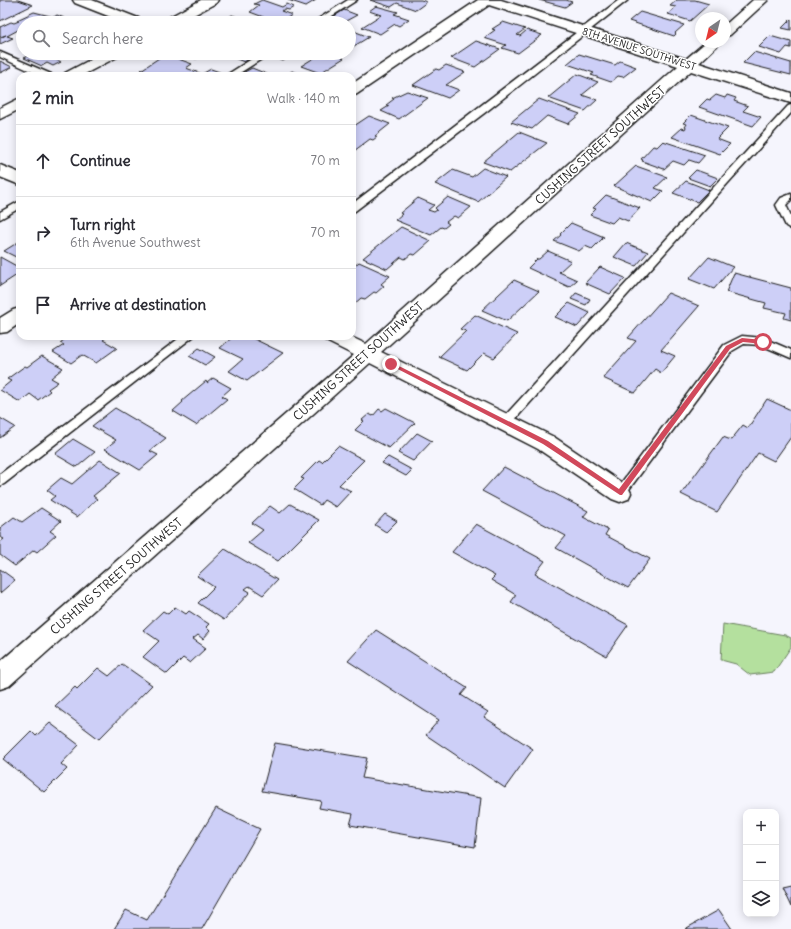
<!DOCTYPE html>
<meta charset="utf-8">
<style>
body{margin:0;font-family:Delius,sans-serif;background:#f2f2f3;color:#2b2b33}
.controls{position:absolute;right:12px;bottom:12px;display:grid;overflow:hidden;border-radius:8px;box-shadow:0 2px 10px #0003}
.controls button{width:36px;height:36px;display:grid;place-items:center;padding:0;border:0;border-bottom:1px solid #e1e1e2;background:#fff;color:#2b2b33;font:20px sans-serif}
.compass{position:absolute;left:695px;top:12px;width:36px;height:36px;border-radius:50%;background:#fff;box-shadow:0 2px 10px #0003;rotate:215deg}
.stop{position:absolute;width:12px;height:12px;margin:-9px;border:3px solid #d1495b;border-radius:50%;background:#fff}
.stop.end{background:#d1495b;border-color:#fff;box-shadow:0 1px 4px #0008}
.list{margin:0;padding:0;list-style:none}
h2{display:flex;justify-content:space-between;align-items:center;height:52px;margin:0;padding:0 16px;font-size:17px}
h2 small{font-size:13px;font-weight:400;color:#7c7c81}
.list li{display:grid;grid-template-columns:26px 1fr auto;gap:12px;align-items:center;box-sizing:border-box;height:72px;padding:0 16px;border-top:1px solid #e1e1e2}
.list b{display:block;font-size:15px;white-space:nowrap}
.list p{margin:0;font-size:13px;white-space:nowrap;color:#7c7c81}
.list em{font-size:13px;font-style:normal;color:#7c7c81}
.icon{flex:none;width:22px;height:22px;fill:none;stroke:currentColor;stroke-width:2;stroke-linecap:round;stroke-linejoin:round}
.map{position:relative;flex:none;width:791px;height:929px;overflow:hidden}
.search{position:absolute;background:#fff;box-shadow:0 2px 10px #0003;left:16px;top:16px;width:340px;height:44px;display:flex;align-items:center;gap:10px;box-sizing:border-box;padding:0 14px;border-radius:22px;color:#7c7c81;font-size:15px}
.panel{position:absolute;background:#fff;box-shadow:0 2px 10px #0003;left:16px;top:72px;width:340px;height:268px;border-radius:12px}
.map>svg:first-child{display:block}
.green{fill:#b4e09e;stroke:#687e5d}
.building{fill:#cdcff7;stroke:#1c1c1c}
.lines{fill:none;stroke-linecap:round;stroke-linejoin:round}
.service-casing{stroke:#1c1c1c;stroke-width:3}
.minor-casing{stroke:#1c1c1c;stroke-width:3}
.service{fill:#fff;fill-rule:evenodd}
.minor{fill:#fff;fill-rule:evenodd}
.route{fill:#d1495b}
.labels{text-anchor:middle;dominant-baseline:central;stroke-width:3;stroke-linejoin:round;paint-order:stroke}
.far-street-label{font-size:10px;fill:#1c1c1c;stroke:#fff}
.street-label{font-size:12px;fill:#1c1c1c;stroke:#fff}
</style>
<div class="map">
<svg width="791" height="929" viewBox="0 0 791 929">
<rect width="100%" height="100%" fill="#f5f5fd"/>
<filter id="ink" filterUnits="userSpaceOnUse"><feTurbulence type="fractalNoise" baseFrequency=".025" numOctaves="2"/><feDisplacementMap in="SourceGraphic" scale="8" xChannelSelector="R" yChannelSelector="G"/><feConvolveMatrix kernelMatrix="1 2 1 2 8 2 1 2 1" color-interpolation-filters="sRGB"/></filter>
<g filter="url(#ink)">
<path class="green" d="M723,624L785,635L791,638V647L774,672L750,675L736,664L721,660Z"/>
<path class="building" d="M0,0H18L33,5L0,21Z
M262,0L282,7L287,4L294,7L289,10L285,9L281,11L292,15L279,23L250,12L259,5L254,4Z
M288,0H316L306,6Z
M370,0H421L427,2L416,10L397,3L391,7Z
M539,0H566L572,2L565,7Z
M677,0H695L709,4L690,21L668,14L676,7L670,6Z
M376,6L398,12L394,14L409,19L399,26L395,24L380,34L362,27L381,15L369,11Z
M344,10L357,15L344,22L331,18Z
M34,12L54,17L57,15L71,21L68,23H23V30L20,29L7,36L13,38L0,44V38L6,35L0,37V27L11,22L14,23L19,21L17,20Z
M640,12L684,25L675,33L676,34L674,36L629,21Z
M232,15L251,22L258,23H220Z
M791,19V30L782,28Z
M503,22L525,29L517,35L520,36L527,30L542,35L518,53L502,48L506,45L484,38L495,30L492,29Z
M351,30L369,37L349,49V32Z
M770,36L791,42V48L787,47L781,54L759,47Z
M476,41L500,49L475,67L451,58Z
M754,52L791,63V75L743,63Z
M35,53L42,55L46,53H56L62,56L55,59L61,62L53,66L47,63L42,66L24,58Z
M182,53H207L196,59Z
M231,53H258L244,62L227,55Z
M277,53H296L283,61L271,56Z
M322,53H330L344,58L320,73L301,66Z
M165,54L192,64L186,68L202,74L211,69L225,74L222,76H156L141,70Z
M579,54L615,65L620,61L636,67L623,77L618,76L611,82L591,75L594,73L567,64Z
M0,61L12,67L0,73Z
M446,65L465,72L446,85L459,90L448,98L413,85L436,69L439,70Z
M252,68L269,75L237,76Z
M292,71L305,76H284Z
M577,74L598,82L582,95L597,100L585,111L548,98Z
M407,91L428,98L399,119L381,111L389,106L386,105L394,99L392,98Z
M716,95L725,98L727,95L736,98L734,101L748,106L743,111L761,117L753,126L699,107L707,99L710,100Z
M539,99L580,114L568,124L547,116L532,129L511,122Z
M691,115L728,128L717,139L730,144L720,154L672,137L682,128L685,129L686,127H685L687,124L683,123Z
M369,116L390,124L375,136L377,137L373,140L370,139L354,151L352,150V126H354Z
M519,132L547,143L510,172L483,162Z
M663,141L705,155L698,163L689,160L684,165L673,161L664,169L642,161L643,160L641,159L653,146L657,147Z
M636,166L667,177L655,188L663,191L652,202L614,186Z
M483,168L506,177L478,202L435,184L453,170L472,177Z
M696,170L718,178L710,186L688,178Z
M686,181L709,190L697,202L673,193Z
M606,195L640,208L628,221L618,217L612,223L590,215L596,209L593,208Z
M448,197L471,207L458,218L454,216L446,222L449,224L444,228L441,227L431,235L395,220L402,214L400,213L418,198L434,205L428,210L434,212L437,210L435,208Z
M571,223L604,237L592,249L585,246L579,251L554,241L561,235L560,234Z
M401,227L431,241L415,255L411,254L405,259L401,257L387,269L363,258Z
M20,241V259L4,251Z
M626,243L648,252L636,266L614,257Z
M548,251L571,261L559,272L577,280L569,287L528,268L537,259H539Z
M0,257L20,268V273L0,286Z
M709,257L733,267L714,289L689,279Z
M359,262L390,276L381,284L384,286L376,293L374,292L365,299L361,298L352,306V268Z
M600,267L625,278L610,294L585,283Z
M734,273L791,288V320L784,318L786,313L764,308L766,303L726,292Z
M514,280L539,291L507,321L482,310Z
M576,293L590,299L586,305L571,299Z
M668,293L699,306L661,350L675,356L661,373L655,369L635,393L603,378L636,341L628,338Z
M569,303L590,313L577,327L555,317Z
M475,315L517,334L494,358L484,353L467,370L439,357L466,331L460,329Z
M69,336H108L103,340L117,348L96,363L82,355L71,363L53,352L64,345L60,343Z
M234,336H248L283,353L247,381L229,371L243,359L220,348Z
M199,348L215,357L205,365L189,356Z
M42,356L63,368L51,378L58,382L48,389L50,391L38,400L30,394L20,402L0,390L11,381L7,379L25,366L27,367Z
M213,378L231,388L222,396L227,399L196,425L173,411L183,402L182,401L206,381L207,383Z
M767,399L791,410V437L774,461L758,453L717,512L681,494L723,437L731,440L743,425L748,428Z
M115,408L166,438L150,451L158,455L140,470L105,449L116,440L92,426Z
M386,408L415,423L389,448L355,430L364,421L362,420L369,414L373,416L379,409L382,411Z
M0,418L15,427L0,438Z
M417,433L432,441L413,461L398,453Z
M73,439L95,452L77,467L55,454Z
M338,446L364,460L339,485L351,491L336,507L324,500L320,505L294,489L304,479L301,478L319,460L322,462Z
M388,457L412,470L406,476L382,463Z
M100,460L121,473L93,496L97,499L77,517L50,500L55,496L47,490L61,478L72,484Z
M504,467L588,511L583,517L608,530L605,535L650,559L628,588L556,548L566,536L482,491Z
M290,504L319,520L278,561L248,543L263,530L252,523L270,506L280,513Z
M41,508L61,521L50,531L56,535L37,552L34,550L15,566L0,555V542L4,539L0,537V528L14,517L22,522Z
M385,514L397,521L386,532L375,525Z
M476,524L545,561L535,574L628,625L606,656L511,602L516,595L491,580L495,576L452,552Z
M225,549L277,580L263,595L249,586L245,589L250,592L224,620L198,603L214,587L197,576Z
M0,569L15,580L0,593Z
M175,607L186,614L189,611L209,624L206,627L210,631L203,639L198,635L193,639L206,648L190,663L183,658L167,674L143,657L159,641L143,630L163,611L168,614Z
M376,630L467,688L461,695L488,712L484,717L533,749L505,788L426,735L439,720L348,661Z
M122,664L152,685L99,739L55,706L75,687L77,689L98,668L109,676Z
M50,723L79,745L61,764L67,769L44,792L3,759L31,731L36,736Z
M275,743L367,758L362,778L481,798L475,847L350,825L353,814L319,808L321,801L262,791Z
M216,808L260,829L202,929H114L126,910L147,920Z
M791,886V907L782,888Z
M719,910L732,929H685Z"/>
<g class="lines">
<g class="service-casing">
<path id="service" d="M348,0H357L321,23H312Z
M619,0H628L487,111L355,211L352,212V204Z
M0,52L51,74L52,76H41L0,57Z
M261,53H271L235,76H225Z
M791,105V113L510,425L506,426L502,425L500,422L502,419L788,106Z
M791,194V200L786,205L791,216V229L786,226L776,205L781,198Z
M20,201V208L0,219V212Z
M182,336H194L4,484L0,486V474Z
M742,336L763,338L791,350V358L761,345L744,344L732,351L624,496L620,498L616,496L614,493L616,490L724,345Z"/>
</g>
<g class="minor-casing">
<path id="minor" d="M73,0H92L143,20L145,23H126L75,3Z
M201,0H218L216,3L179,23H162L164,20Z
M478,0H501L686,59L706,42H721L699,63L791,93V103L691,71L381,352L554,437L628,487L631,493L628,499L620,502L612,499L538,449L370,363L9,686L0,689V662L354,355L326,341L323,336H349L366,344L678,66L489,5L357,94L352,96V84Z
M753,0H768L730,35L725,36V25Z
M103,53H121L119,56L81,76H63L65,73Z
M20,98V109L0,119V108Z
M0,165L20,173V185L0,177Z
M20,308V323L7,332L0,333V318L13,310Z"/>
</g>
<use href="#service" class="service"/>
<use href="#minor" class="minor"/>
</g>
</g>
<path class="route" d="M742,338L763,340L766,342L763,344L743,342L730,349L622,495H620L543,444L388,364L393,363L548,441L619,489L726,346Z"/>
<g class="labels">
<g class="far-street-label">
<text transform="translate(639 49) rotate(18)">8TH AVENUE SOUTHWEST</text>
</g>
<g class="street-label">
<text transform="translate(600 145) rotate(-42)">CUSHING STREET SOUTHWEST</text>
<text transform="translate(358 361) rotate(-42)">CUSHING STREET SOUTHWEST</text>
<text transform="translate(116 576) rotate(-41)">CUSHING STREET SOUTHWEST</text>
</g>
</g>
</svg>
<div class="controls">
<button>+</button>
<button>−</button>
<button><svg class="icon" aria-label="layers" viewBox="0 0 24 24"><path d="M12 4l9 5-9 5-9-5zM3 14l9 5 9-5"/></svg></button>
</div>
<svg class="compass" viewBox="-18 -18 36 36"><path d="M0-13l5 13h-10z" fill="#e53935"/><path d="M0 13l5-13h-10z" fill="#7c7c81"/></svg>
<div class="stop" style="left:763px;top:342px"></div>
<div class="stop end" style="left:391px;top:364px"></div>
<div class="search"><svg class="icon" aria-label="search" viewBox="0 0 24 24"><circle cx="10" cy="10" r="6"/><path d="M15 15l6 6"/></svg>Search here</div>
<section class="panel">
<h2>2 min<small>Walk · 140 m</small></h2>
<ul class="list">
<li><svg class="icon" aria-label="ahead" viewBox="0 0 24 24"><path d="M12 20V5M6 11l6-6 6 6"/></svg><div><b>Continue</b></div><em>70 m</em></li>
<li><svg class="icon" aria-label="right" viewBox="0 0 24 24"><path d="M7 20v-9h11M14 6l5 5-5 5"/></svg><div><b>Turn right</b><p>6th Avenue Southwest</p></div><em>70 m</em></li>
<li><svg class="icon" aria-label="arrive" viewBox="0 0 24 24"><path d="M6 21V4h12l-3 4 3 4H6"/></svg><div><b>Arrive at destination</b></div></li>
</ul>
</section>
</div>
